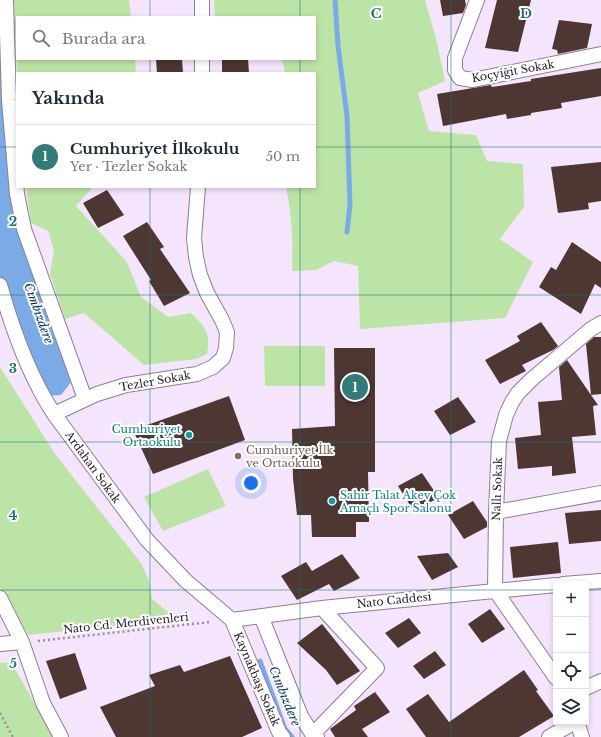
<!DOCTYPE html>
<html lang="tr">
<meta charset="utf-8">
<style>
body{margin:0;font-family:"Libre Baskerville",serif;background:#f6f6f7;color:#1f2937}
.controls{position:absolute;right:12px;bottom:12px;display:grid;overflow:hidden;border-radius:0px;box-shadow:0 2px 6px #0003}
.controls button{width:36px;height:36px;display:grid;place-items:center;padding:0;border:0;border-bottom:1px solid #e0e1e3;background:#fff;color:#1f2937;font:20px sans-serif}
.you{position:absolute;left:251px;top:483px;width:14px;height:14px;margin:-10px;border:3px solid #fff;border-radius:50%;background:#1a73e8;box-shadow:0 0 0 6px #1a73e833}
.badge{display:grid;place-items:center;width:26px;height:26px;border-radius:50%;background:#337b78;color:#fff;font-size:13px;font-weight:700}
.pin{position:absolute;translate:-50% -50%;border:2px solid #fff;box-shadow:0 1px 4px #0006}
.list{margin:0;padding:0;list-style:none}
h2{display:flex;justify-content:space-between;align-items:center;height:52px;margin:0;padding:0 16px;font-size:17px}
h2 small{font-size:13px;font-weight:400;color:#747a83}
.list li{display:grid;grid-template-columns:26px 1fr auto;gap:12px;align-items:center;box-sizing:border-box;height:64px;padding:0 16px;border-top:1px solid #e0e1e3}
.list b{display:block;font-size:15px;white-space:nowrap}
.list p{margin:0;font-size:13px;white-space:nowrap;color:#747a83}
.list em{font-size:13px;font-style:normal;color:#747a83}
.icon{flex:none;width:22px;height:22px;fill:none;stroke:currentColor;stroke-width:2;stroke-linecap:round;stroke-linejoin:round}
.map{position:relative;flex:none;width:601px;height:737px;overflow:hidden}
.search{position:absolute;background:#fff;box-shadow:0 2px 6px #0003;left:16px;top:16px;width:300px;height:44px;display:flex;align-items:center;gap:10px;box-sizing:border-box;padding:0 14px;border-radius:0px;color:#747a83;font-size:15px}
.panel{position:absolute;background:#fff;box-shadow:0 2px 6px #0003;left:16px;top:72px;width:300px;height:116px;border-radius:0px}
.map>svg:first-child{display:block}
.green{fill:#bde4a7}
.water{fill:#7babe6}
.lines{fill:none;stroke-linecap:round;stroke-linejoin:round}
.stream{stroke:#7babe6;stroke-width:5}
.building{fill:#4e3632}
.street-casing{stroke:#8d7e93;stroke-width:16}
.path{stroke:#998e9f;stroke-width:2.5;stroke-dasharray:2 3;stroke-linecap:butt}
.street{stroke:#fff;stroke-width:14}
.grid{fill:none;stroke:#0f766e;stroke-width:1;stroke-opacity:0.55}
.culture-dot{fill:#0f9aa8;stroke:#fff;stroke-width:1.5}
.education-dot{fill:#8d6e63;stroke:#fff;stroke-width:1.5}
.labels{text-anchor:middle;dominant-baseline:central;stroke-width:4;stroke-linejoin:round;paint-order:stroke}
.street-label{font-size:11px;fill:#272129;stroke:#fff}
.culture-label{font-size:11px;fill:#0d838f;stroke:#fff;text-anchor:end}
.education-label{font-size:11px;fill:#785e54;stroke:#fff;text-anchor:start}
.water-label{font-size:12px;font-style:italic;fill:#03366a;stroke:#fff}
.grid-label{font-size:13px;text-anchor:middle;font-weight:bold;fill:#0f766e;stroke:#fff;stroke-width:4;stroke-linejoin:round;paint-order:stroke}
</style>
<div class="map">
<svg width="601" height="737" viewBox="0 0 601 737">
<rect width="100%" height="100%" fill="#f4e5fc"/>
<path class="green" d="M14,0H129L131,17H17V59H135L136,73H17V76Z
M214,0H425L436,38L445,81L418,93L429,131L476,135L487,161L523,164L524,207L500,239L533,262L505,318L360,329L358,266L334,261L316,270L292,271C293,243 292,215 286,187H315V73H285L282,59H315V17H215Z
M26,187H96L92,188L76,206L127,262L141,297L168,317L191,313C205,327 211,332 207,354L196,359L144,365L84,313L65,319L50,274L54,250L48,231L31,223Z
M264,346H325V386H265Z
M0,367L55,454L141,563L149,580L152,599L177,619L28,635L0,587Z
M208,469L226,506L163,531L144,497Z
M11,662L54,737H0V663Z"/>
<path class="water" d="M0,0L17,195L76,376L61,395L42,396L0,285Z"/>
<g class="lines">
<path class="stream" d="M335,0L338,46L347,116L350,205L347,232
M260,661L285,729L292,737"/>
</g>
<path class="building" d="M440,0H465L466,5L463,13L443,16Z
M497,0H531L518,52L485,48Z
M559,20L592,24L587,48L558,54L557,50L552,49Z
M156,59H182L183,73H157Z
M222,59H248L249,73H222Z
M601,68V96L561,103L562,108L531,113V115L507,119L506,114L443,126L437,94L491,85L492,87L531,81V79Z
M601,162V201L588,203L589,209L558,213L551,167Z
M107,190L124,215L98,228L83,203Z
M147,222L164,247L160,249L190,293L164,306L149,281L151,280L123,236Z
M572,242L601,262V288L595,284L581,314L539,287L551,267L556,270Z
M541,322L558,346L553,350L522,365L526,371L500,384L485,360L520,341L517,336Z
M594,337H601V394L591,395L598,405L593,406L596,435L572,437L576,473L552,476V466L518,469L515,438L541,435L538,402L562,400L559,367L567,360L591,395L586,344Z
M334,348H375V472H368L369,522H356V537H312L311,515H297L293,478L292,429L335,426Z
M229,396L245,440L153,474L133,430Z
M458,397L476,422L450,435L434,411Z
M422,473L439,498L413,510L398,486Z
M473,501L487,522V527L464,539L448,515Z
M601,510V541L569,544L565,513Z
M558,542L561,573L513,578L510,547Z
M448,553L458,567L432,580L417,556Z
M342,554L360,578L334,591L329,584L297,600L281,576L306,562L312,571Z
M490,609L505,629L482,643L468,624Z
M409,618L421,633L398,648L385,633Z
M322,624L360,671L337,685L326,670L297,643Z
M435,651L446,665L424,679L413,666Z
M75,653L87,689L60,699L46,661Z
M230,656L262,728L242,737H116L100,707L155,686L149,675L180,665L184,672Z
M524,670L538,690L536,691L554,716L519,737H426L406,709L428,694L449,722Z
M375,692L390,712L362,729L368,737H335L330,729L356,710L354,706Z"/>
<g class="lines">
<g class="street-casing">
<path id="street" d="M6,0L9,100L17,194L24,229L85,399
M477,0L455,58V70L460,78L473,80L601,54
M202,17V0
M202,59V73
M0,285C12,328 29,376 54,414L147,540L186,581L232,620L279,732L283,737
M54,414L97,394L126,385L197,374L213,367L223,358L226,348L227,332L222,320L207,293L200,275L196,257L194,238L198,187
M496,512L601,493
M563,584L601,581
M0,598L22,642L43,703L61,737
M261,616L301,716L311,732L317,737
M232,620L322,608L556,585
M0,644L22,642
M556,678L495,590L496,512L499,441L506,415L512,402L518,393L532,379L591,329L601,323
M586,688L601,681
M577,722L582,737
M313,734L377,668L322,608
M549,737L575,722"/>
</g>
<path class="path" d="M38,641L210,622
M0,713L13,737"/>
<use href="#street" class="street"/>
</g>
<path class="grid" d="M150,0V17M300,0V17M451,0V737M150,59V73M300,59V73M0,147H17M315,147H601M150,187V737M300,187V737M0,295H601M0,442H601M0,590H556M586,590H601"/>
<g class="culture-dot">
<circle cx="189" cy="435" r="4"/>
<circle cx="332" cy="501" r="4"/>
</g>
<circle class="education-dot" cx="238" cy="456" r="4"/>
<g class="labels">
<g class="street-label">
<text transform="translate(513 71) rotate(-10)">Koçyiğit Sokak</text>
<text transform="translate(155 381) rotate(-10)">Tezler Sokak</text>
<text transform="translate(93 467) rotate(54)">Ardahan Sokak</text>
<text transform="translate(497 489) rotate(-88)">Nallı Sokak</text>
<text transform="translate(394 600) rotate(-6)">Nato Caddesi</text>
<text transform="translate(126 623) rotate(-6)">Nato Cd. Merdivenleri</text>
<text transform="translate(257 679) rotate(67)">Kaynakbaşı Sokak</text>
</g>
<g class="culture-label">
<text x="181" y="429">Cumhuriyet<tspan x="181" dy="13">Ortaokulu</tspan></text>
<text x="340" y="495" text-anchor="start">Sahir Talat Akev Çok<tspan x="340" dy="13">Amaçlı Spor Salonu</tspan></text>
</g>
<g class="education-label">
<text x="246" y="450">Cumhuriyet İlk<tspan x="246" dy="13">ve Ortaokulu</tspan></text>
</g>
<g class="water-label">
<text transform="translate(39 313) rotate(70)">Cımbızdere</text>
<text transform="translate(285 696) rotate(68)">Cımbızdere</text>
</g>
</g>
<g class="grid-label">
<text x="376" y="18">C</text>
<text x="526" y="18">D</text>
<text x="13" y="226">2</text>
<text x="13" y="373">3</text>
<text x="13" y="520">4</text>
<text x="13" y="668">5</text>
</g>
</svg>
<div class="controls">
<button>+</button>
<button>−</button>
<button><svg class="icon" aria-label="locate" viewBox="0 0 24 24"><circle cx="12" cy="12" r="6"/><path d="M12 2v4M12 18v4M2 12h4M18 12h4"/></svg></button>
<button><svg class="icon" aria-label="layers" viewBox="0 0 24 24"><path d="M12 4l9 5-9 5-9-5zM3 14l9 5 9-5"/></svg></button>
</div>
<div class="you"></div>
<div class="pin badge" style="left:355px;top:387px">1</div>
<div class="search"><svg class="icon" aria-label="search" viewBox="0 0 24 24"><circle cx="10" cy="10" r="6"/><path d="M15 15l6 6"/></svg>Burada ara</div>
<section class="panel">
<h2>Yakında<small></small></h2>
<ul class="list">
<li><span class="badge">1</span><div><b>Cumhuriyet İlkokulu</b><p>Yer · Tezler Sokak</p></div><em>50 m</em></li>
</ul>
</section>
</div>
